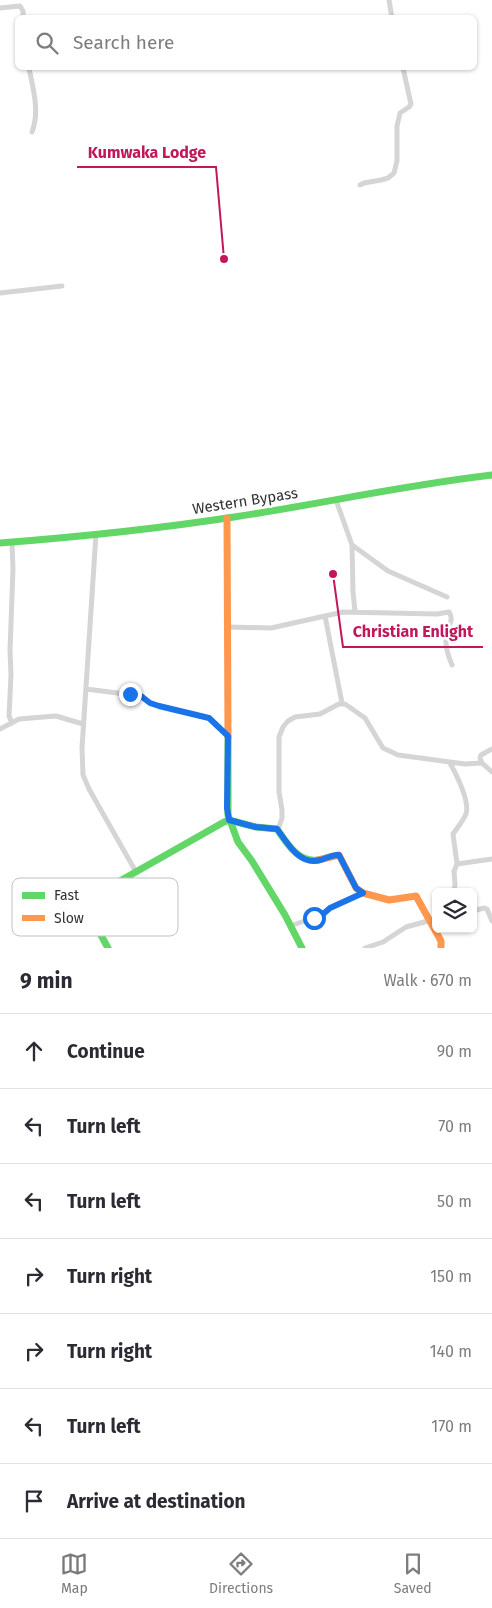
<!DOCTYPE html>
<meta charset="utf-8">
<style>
body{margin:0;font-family:"Fira Sans",sans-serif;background:#f7f7f7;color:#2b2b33}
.controls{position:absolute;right:15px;bottom:15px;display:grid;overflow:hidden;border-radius:8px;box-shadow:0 1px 4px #0004}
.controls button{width:45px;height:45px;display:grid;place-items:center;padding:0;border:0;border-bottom:1px solid #e1e1e2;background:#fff;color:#2b2b33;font:25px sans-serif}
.stop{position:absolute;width:15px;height:15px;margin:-11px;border:4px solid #1a73e8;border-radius:50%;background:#fff}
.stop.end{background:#1a73e8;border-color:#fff;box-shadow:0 1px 5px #0008}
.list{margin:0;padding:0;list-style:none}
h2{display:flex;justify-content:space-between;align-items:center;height:65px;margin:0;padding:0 20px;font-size:21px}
h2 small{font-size:16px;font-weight:400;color:#7c7c81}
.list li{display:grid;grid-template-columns:32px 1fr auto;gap:15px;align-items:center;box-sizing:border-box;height:75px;padding:0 20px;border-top:1px solid #e1e1e2}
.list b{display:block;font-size:19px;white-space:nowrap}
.list em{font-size:16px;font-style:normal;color:#7c7c81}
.icon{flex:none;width:28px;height:28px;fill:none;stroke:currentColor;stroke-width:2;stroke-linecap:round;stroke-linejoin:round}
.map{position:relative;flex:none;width:492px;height:948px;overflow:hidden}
.search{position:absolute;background:#fff;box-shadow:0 1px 4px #0004;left:15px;right:15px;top:15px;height:55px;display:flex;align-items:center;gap:12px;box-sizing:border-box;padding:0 18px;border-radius:8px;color:#7c7c81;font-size:19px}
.sheet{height:590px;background:#fff}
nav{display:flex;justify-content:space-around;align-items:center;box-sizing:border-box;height:70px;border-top:1px solid #e1e1e2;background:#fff;font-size:14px;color:#7c7c81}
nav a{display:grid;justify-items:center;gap:2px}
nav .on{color:#797979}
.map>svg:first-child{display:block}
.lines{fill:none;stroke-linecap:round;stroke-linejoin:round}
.street{stroke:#d5d5d5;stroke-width:5}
.fast{stroke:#63d668;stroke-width:7}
.slow{stroke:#ff974d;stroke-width:7}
.route{stroke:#1a73e8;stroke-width:6}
.labels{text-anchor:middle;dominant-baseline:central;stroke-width:5;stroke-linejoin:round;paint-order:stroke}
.street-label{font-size:15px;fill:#313131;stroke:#fff}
.key{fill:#fff;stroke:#c1c1c1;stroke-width:1}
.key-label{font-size:14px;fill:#313131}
.leader{fill:none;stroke:#c2185b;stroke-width:2}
.callout-dot{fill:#c2185b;stroke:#fff;stroke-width:2}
.callout-label{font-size:16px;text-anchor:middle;font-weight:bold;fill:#c2185b;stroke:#fff;stroke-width:5;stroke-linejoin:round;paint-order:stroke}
</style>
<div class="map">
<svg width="492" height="948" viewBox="0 0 492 948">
<rect width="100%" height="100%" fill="#fff"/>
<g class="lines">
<path class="street" d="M389,0L392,18
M0,8L20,6L23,11V18
M29,68C33,89 40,111 32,132
M360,185L364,183L381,180L388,178L394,173L397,161V126L400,113L409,107L411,104L403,68
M0,293L62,286
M336,500L352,545L388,571L447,597
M96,534L82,748L83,775L89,789L136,872
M352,545L353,592L355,611
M325,616L342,703
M228,627L271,628L343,612L437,614L449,612C455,620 447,627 446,636C445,646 448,656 452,665
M86,689L141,696L150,703L159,706L209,718L228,736
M12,723L9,716L11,675L10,650L13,569L12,542
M0,729L19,719L56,716L83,724
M492,749L481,755L480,758L482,763L492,772
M450,763C456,774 470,801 466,814C463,821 457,828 453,834L457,864L454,871L455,884L454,892
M278,830L282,818V810L279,792V737L283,727L288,721L295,717L320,714L339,704H345L365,718L383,748L398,755L465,764L482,763
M457,864L492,859
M473,911L484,908L487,909L492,921
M290,926L322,915L330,908L363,893
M365,948L383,942L406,927L428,921"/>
<path class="fast" d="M0,543C78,537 156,529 234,517C320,504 405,485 492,475
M228,737V815L238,842L252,861L285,915L302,948
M108,948L86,908L88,899L224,822L229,820L256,827L277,829C287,843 298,863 318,860"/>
<path class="slow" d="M227,518L228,737
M318,860L339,855L356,888L363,893L389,900L416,896L441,941V948"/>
</g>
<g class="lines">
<path class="route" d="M130,694L141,696L150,703L159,706L209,718L228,736L227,808L229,820L256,827L277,829C287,842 299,866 320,860C327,858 333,854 339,855L356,888L363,893L330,908L322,915L314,918"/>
</g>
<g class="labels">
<g class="street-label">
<text transform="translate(245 501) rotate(-9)">Western Bypass</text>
</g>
</g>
<rect x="12" y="878" width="166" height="58" rx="8" class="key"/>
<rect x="22" y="892" width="23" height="7" fill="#63d668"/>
<rect x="22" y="915" width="23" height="6" fill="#ff974d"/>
<g class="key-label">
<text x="54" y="900">Fast</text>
<text x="54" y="923">Slow</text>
</g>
<path class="leader" d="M224 259L216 167H77M333 574L343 647H483"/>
<g class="callout-dot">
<circle cx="224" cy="259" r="5"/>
<circle cx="333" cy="574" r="5"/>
</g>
<g class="callout-label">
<text x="147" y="158">Kumwaka Lodge</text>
<text x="413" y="637">Christian Enlight</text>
</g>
</svg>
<div class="controls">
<button><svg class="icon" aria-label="layers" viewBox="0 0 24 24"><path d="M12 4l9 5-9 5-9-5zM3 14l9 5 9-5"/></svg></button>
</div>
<div class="stop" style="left:314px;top:918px"></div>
<div class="stop end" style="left:130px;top:694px"></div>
<div class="search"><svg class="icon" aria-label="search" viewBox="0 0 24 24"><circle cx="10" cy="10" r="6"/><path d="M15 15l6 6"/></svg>Search here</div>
</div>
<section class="sheet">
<h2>9 min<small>Walk · 670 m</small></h2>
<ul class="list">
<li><svg class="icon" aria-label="ahead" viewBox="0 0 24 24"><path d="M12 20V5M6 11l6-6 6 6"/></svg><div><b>Continue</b></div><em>90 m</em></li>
<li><svg class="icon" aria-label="left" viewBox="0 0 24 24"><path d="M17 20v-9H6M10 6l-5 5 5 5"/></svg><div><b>Turn left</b></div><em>70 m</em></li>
<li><svg class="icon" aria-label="left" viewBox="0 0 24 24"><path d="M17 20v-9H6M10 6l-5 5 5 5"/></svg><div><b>Turn left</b></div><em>50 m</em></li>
<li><svg class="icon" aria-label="right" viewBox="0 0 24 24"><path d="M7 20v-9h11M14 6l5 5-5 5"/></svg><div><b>Turn right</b></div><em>150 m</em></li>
<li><svg class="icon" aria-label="right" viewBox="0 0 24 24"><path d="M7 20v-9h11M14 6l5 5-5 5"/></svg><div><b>Turn right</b></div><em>140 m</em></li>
<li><svg class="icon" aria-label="left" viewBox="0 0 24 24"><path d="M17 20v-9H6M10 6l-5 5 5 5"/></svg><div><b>Turn left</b></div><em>170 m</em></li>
<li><svg class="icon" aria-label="arrive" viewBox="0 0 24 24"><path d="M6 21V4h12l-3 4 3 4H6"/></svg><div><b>Arrive at destination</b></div></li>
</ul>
</section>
<nav>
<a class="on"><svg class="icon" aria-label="map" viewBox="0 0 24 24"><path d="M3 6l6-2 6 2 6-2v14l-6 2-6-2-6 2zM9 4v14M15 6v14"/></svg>Map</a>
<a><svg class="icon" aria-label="directions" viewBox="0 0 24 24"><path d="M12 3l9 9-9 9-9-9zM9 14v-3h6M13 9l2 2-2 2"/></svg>Directions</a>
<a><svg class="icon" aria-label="saved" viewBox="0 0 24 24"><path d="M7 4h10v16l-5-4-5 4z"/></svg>Saved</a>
</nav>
